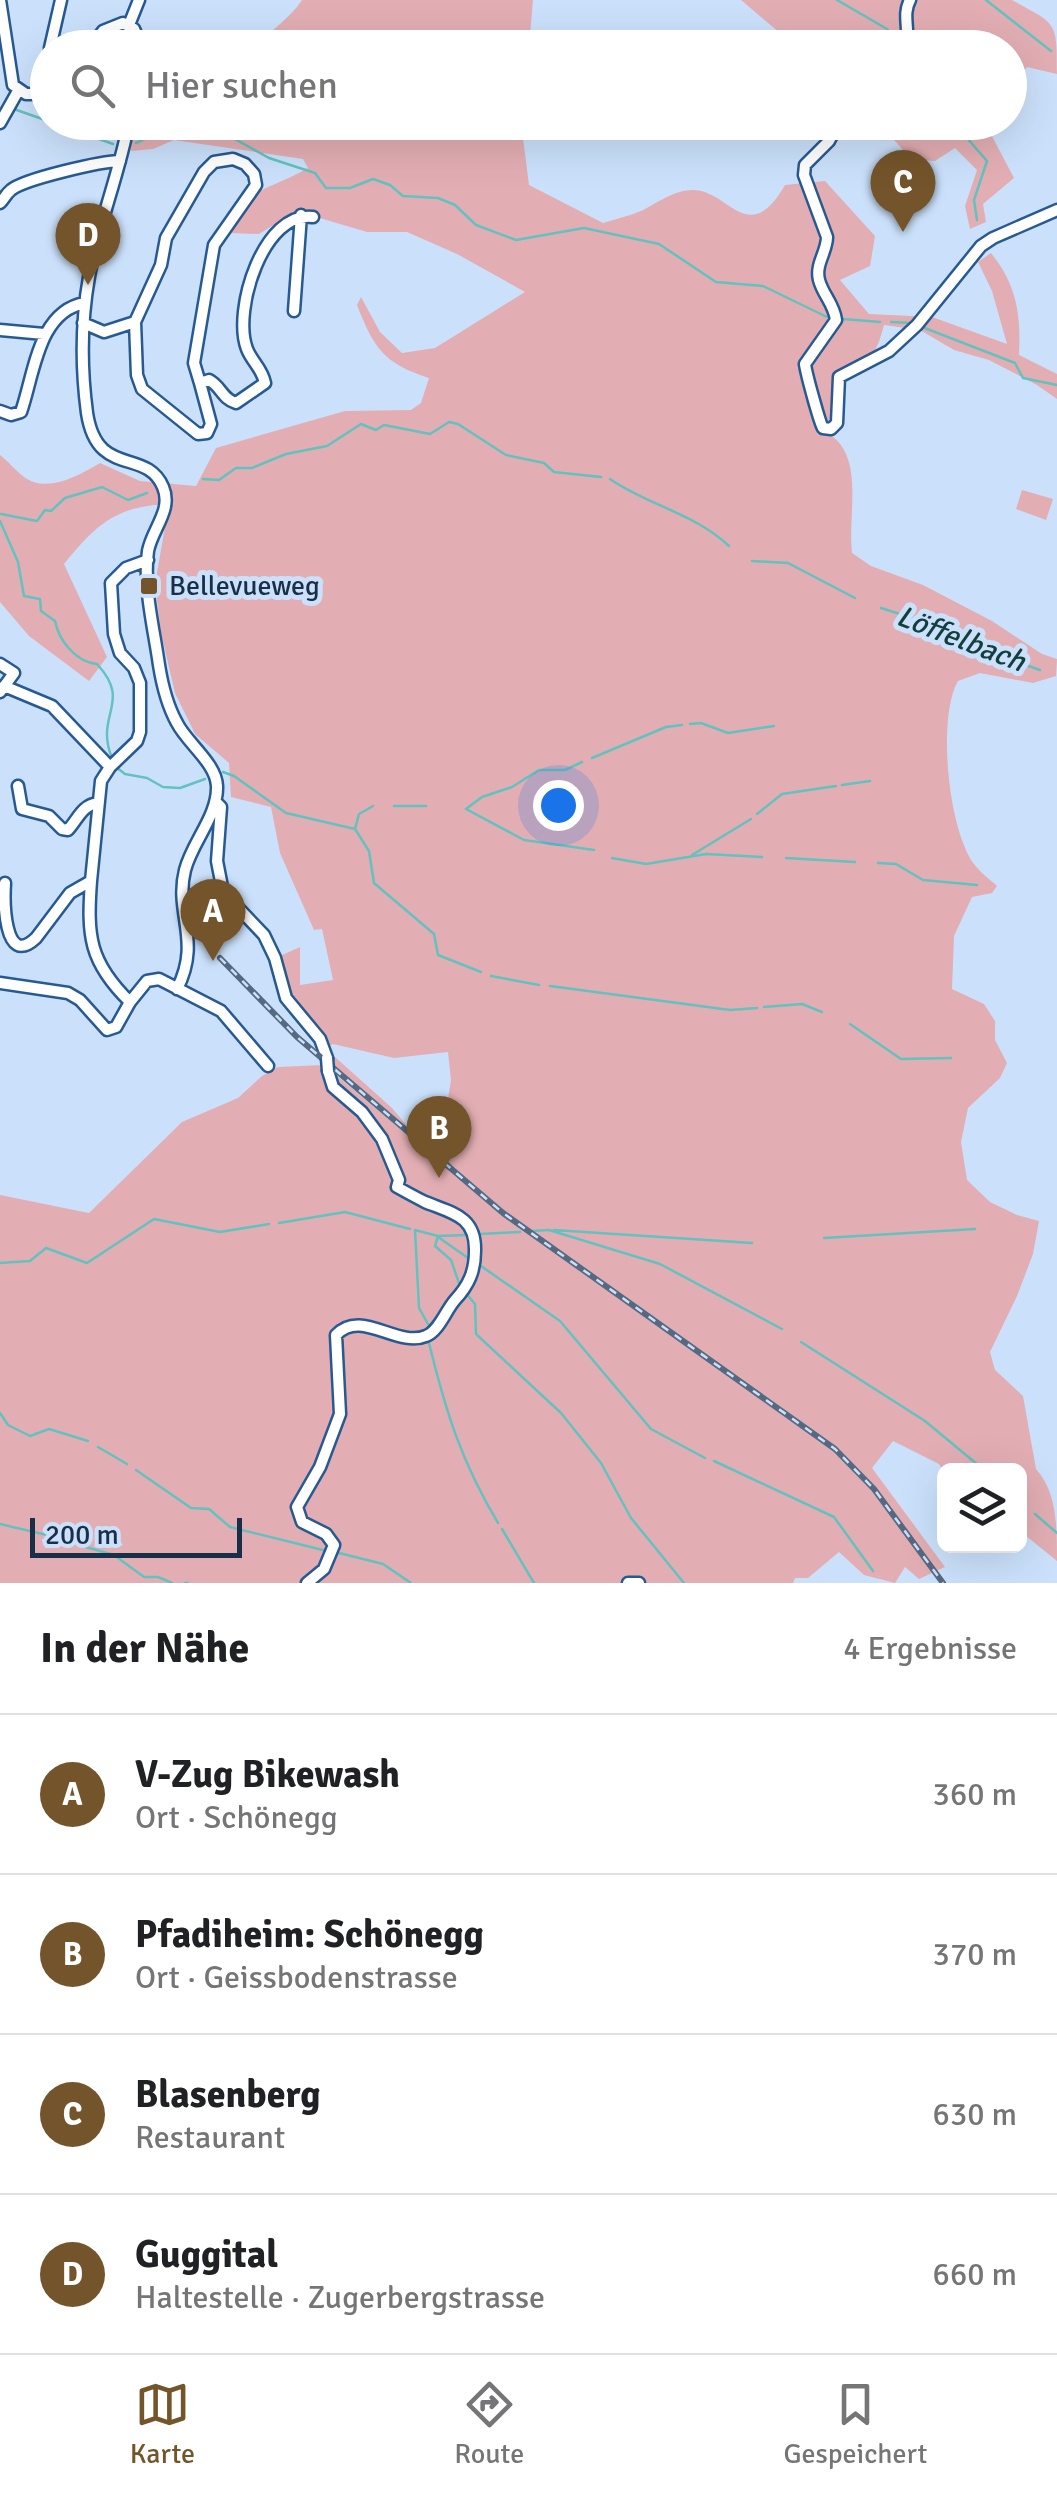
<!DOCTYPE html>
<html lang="de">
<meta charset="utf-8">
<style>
body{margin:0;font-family:Signika,sans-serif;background:#f6f6f6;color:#202124}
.controls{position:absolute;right:30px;bottom:30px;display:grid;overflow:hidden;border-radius:15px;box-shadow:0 10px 40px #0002}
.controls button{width:90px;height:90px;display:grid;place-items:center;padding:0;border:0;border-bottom:2px solid #e0e0e0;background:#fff;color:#202124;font:50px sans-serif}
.scale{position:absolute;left:30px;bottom:25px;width:212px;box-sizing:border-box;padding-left:10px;border:5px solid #192f47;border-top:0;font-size:28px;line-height:35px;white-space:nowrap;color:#192f47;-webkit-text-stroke:8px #cbe1fb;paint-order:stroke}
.you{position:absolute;left:558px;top:805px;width:35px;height:35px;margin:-25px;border:8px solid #fff;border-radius:50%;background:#1a73e8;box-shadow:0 0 0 15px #1a73e833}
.badge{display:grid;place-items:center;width:65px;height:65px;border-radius:50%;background:#74542a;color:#fff;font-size:32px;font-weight:700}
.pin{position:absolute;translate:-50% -82px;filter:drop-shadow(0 2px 5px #0008)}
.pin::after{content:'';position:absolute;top:52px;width:35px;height:30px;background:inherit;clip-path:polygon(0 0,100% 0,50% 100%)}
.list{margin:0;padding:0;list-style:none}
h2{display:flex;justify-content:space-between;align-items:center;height:130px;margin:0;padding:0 40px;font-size:42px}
h2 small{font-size:32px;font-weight:400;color:#757577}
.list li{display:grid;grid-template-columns:65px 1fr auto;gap:30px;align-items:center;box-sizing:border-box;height:160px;padding:0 40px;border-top:2px solid #e0e0e0}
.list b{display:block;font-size:38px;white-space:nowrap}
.list p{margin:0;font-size:32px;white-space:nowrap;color:#757577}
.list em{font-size:32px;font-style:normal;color:#757577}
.icon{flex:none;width:55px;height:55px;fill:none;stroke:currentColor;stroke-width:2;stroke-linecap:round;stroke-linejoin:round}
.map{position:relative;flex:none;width:1057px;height:1583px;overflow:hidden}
.search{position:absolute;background:#fff;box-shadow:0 10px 40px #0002;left:30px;right:30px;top:30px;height:110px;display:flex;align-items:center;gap:25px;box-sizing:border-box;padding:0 35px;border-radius:55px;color:#757577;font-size:38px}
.sheet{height:770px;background:#fff}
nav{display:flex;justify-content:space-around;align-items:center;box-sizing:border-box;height:140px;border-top:2px solid #e0e0e0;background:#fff;font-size:28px;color:#757577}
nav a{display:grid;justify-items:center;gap:5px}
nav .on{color:#74542a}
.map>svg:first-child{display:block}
.green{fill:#e2aeb3}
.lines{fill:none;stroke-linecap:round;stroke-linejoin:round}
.stream{stroke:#63c2bf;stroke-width:2.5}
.minor-casing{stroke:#275a92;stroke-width:15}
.minor{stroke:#fff;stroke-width:10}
.rail-casing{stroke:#546a82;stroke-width:6}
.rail{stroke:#cbe1fb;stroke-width:2.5;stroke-dasharray:8;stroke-linecap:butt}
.minor-bridge-casing{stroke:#275a92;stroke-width:15;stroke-linecap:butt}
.minor-bridge{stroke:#fff;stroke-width:10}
.poi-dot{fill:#74542a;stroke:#cbe1fb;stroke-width:4}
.labels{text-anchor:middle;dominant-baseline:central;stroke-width:10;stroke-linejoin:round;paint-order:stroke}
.poi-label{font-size:28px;fill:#192f47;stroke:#cbe1fb;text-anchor:start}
.water-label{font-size:30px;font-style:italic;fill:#123e3d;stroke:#cbe1fb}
</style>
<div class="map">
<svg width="1057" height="1583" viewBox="0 0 1057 1583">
<rect width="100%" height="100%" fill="#cbe1fb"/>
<path class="green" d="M302,0H533L529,47H258C270,29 290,19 302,0Z
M741,0H1012C1057,25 1057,20 1057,74L1027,67L1010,90V48L852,47L848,32L788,40Z
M219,122L521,123L529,185L603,223C615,219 629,216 641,211C658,203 673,190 693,190C729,190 748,249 785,185L825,181L875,236L870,266L840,280L869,314L932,317L1007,344L992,291L978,262L991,253C1017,285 1021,315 1019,355L1057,374V399L1037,385L989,360L954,350L920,330L884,325C872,370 868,352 836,375C831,391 837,406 833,423L827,426L821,420C817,383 797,366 829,338L823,334L802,361L820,429C868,449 847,511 852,553L871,566L923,585L992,621L1042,654L1057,659L1056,676L1033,683L980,673L958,681C937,717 948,829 974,864C980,872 989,879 997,886L992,893L972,897L954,936L952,989L984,1004L995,1021V1040L1007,1063L1000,1078L968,1108L961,1142L967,1180L990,1202L1017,1215L1039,1221L1033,1254L1017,1296L990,1352L995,1370L1023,1396L1036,1469C1057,1492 1057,1526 1057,1561L1020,1531V1470L944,1471L939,1464L893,1441L872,1468L945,1567L919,1579L905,1567L895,1583L864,1575L839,1552L808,1578H795L793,1583H0V1195L89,1213L182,1122L238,1098L262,1076L278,1067L323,1065L334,1093L357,1109L377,1136L396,1180L400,1179L380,1134L336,1085L331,1071L440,1162L455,1156L460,1146L445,1118L451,1080L448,1052L394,1058L333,1044L329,1046L290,996L280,956L300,947V985L333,980L322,929L314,930L280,853L271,807L231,797L229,763L195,734L175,693L161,633L155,584L169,504C115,506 96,525 64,564L107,657L89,681L29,636L0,602V455C9,462 16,471 24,477C47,494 80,475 100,463L140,481L196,486L216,448L345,411L411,410L421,403L429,378C383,363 374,348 357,305L361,297L380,332L402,353L435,348L525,292L457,254L407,232H367L296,211L259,234L228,233C242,186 272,190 308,168L303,159L174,140L153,149L131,151L132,140Z
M879,123H985L1014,178L983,204L986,222L970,229L965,206L977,170L955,148L935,161L911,159Z
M1022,490L1053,499L1046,520L1016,509Z
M335,1057L392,1108L418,1139L330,1065V1058Z"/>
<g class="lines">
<path class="stream" d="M837,0L887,29L898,45
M986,0L1051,51
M11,108L48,121
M52,122L113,144
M953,122L987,161L974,200L977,220
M136,143L157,133L233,138L269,158L315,173L326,188H350L373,179L390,185L403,196L438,198L455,205L476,225L516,240L584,228L659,244L716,282L763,286L827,317
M843,319L880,322
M891,322L911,323
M922,327L1015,363L1023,378L1057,385
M203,479L219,480L236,468H252L286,454L327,446L361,424L376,430L384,425L430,434L449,422L458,424L506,455L544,463L554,472L601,477
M610,479C647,505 694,513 729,546
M1,514L37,521L45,510L51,511L65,498L102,487L128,500L147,493
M0,521L18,562L24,596L40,599L41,611L55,621C59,641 76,662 97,664C133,703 94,714 112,758
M752,561L788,563L855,598
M881,608L950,630L974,647L1040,670
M690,724L701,723L728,733L774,726
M592,758L666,727L682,725
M582,762L565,770H539L512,787L482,797L466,809L524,840L594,850
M116,767L125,774L147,778L163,787L180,788L205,779
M223,772L234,776L286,813L355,829L359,814L373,806
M842,785L870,781
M394,806H426
M757,814L782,794L836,786
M355,829L369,851L374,883L434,934L438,955L481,972
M692,855L751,819
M612,858L646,864L706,854L762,857
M786,858L855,862
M878,863L896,864L923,880L977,885
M491,976L539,985
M550,986L730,1010L757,1008
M764,1007L802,1004L822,1012
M850,1024L901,1059L951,1058
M279,1223L345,1212L410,1229
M554,1230L752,1243
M532,1231L549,1230L660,1264L782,1329
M480,1234L520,1232
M438,1236L435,1246L451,1260L460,1286
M438,1237L468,1258
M824,1238L975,1229
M0,1263L30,1261L46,1248L87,1263L154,1219L220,1232L269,1224
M481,1266L560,1321L651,1429L705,1458
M465,1292L475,1304L476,1334L561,1413L601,1463L631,1518L684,1583
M428,1324L419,1308L415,1230L438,1236L467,1235
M801,1342L925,1421L984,1470
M429,1343C446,1412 461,1461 498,1523
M0,1413L8,1425L30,1436L49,1429L88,1441
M98,1447L127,1464
M714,1461L834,1517L873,1571
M136,1470L191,1508L209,1509L230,1527L327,1551
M1020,1501L1024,1505
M1035,1514L1057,1533
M0,1524L51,1536
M502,1529L534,1583
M61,1540L114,1555L144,1577H158L172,1583
M335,1552L383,1564L411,1583
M185,1583H188"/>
<g class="minor-casing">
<path id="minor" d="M0,0L13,85L26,94H48
M129,25L139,0
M50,48L61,0
M90,48L103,31L123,23L134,29L142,48
M904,48C912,31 901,17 910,0
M48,57V71
M129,122C119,175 98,225 89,277C81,322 81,368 87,413C97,479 146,447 163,487C173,510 152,529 148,551C143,587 154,629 159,665C162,684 167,705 177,723C187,743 216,763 217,786C218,816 192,842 185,870C174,913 202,941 177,989
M839,122L829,141L805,165L804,175L827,237C827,252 815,264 819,280C823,295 834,304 836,320L805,364C806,373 820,424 823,428L831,429L837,423L839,377L889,351L917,325L981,246L993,238L1057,210
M0,123L18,91
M0,203C4,199 6,194 11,190C24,179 102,161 120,161
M294,311L301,215
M83,323L104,332L135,322
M0,330L44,334
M200,383L194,363L214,245L256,185L254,174L245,164L233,159L214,162L204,172L166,238L161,265L135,322L137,375L142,389L198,434L207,433L211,424L200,383L209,380C221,386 222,399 236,403L265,383C262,368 252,362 247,349C232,310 264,210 313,217
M0,411L11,415L21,412C34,375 38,311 85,303
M0,664L14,673L0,692
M4,686L52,706L110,767
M18,786L22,809L49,816L62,829L68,830C78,819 82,805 98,803
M216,802L221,807L217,861L223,892L264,935L275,958L286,998L320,1039L327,1058
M91,881C87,936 89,962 130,1002L147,981L159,979L221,1011L268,1066
M5,883C4,898 3,969 36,938L70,893L91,881L101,781L110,767L137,741L140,732V683L134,668L120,653L114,634L111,583L126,568L148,560
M0,983L68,993L80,1000L107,1030L116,1027L130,1002
M307,1583L324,1569L334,1545L326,1534L302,1522L297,1507L320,1467L340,1414L336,1335C361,1308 397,1348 426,1336C439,1331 446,1310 455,1300C469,1285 475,1271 475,1251C476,1216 452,1213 425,1202C415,1197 406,1192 397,1187L399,1180L382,1139L362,1112L333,1087L328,1071
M628,1583H639"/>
</g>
<use href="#minor" class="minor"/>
<g class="rail-casing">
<path id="rail" d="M220,958L297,1037L503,1213L835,1449L874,1489L943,1583"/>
</g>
<use href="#rail" class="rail"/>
<g class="minor-bridge-casing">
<path id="minor-bridge" d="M327,1058L328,1071"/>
</g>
<use href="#minor-bridge" class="minor-bridge"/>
</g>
<rect class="poi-dot" x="139" y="576" width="20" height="20" rx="5"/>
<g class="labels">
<g class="poi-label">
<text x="169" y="586">Bellevueweg</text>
</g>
<g class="water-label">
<text transform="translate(961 639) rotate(21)">Löffelbach</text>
</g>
</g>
</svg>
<div class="controls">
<button><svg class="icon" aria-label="layers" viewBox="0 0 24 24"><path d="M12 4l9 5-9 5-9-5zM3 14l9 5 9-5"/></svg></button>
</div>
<div class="scale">200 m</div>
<div class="you"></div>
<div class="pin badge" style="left:213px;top:961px">A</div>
<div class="pin badge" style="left:439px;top:1178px">B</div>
<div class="pin badge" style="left:903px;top:232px">C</div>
<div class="pin badge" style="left:88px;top:285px">D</div>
<div class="search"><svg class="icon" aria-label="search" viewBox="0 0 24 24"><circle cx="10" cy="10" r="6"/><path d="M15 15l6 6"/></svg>Hier suchen</div>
</div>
<section class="sheet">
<h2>In der Nähe<small>4 Ergebnisse</small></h2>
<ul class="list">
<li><span class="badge">A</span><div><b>V-Zug Bikewash</b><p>Ort · Schönegg</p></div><em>360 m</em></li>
<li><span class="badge">B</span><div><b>Pfadiheim: Schönegg</b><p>Ort · Geissbodenstrasse</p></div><em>370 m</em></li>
<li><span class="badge">C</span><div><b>Blasenberg</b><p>Restaurant</p></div><em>630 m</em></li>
<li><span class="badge">D</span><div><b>Guggital</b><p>Haltestelle · Zugerbergstrasse</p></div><em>660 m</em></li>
</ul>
</section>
<nav>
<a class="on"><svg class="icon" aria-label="map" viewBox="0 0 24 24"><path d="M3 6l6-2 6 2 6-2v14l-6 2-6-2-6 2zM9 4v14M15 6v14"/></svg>Karte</a>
<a><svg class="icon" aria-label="directions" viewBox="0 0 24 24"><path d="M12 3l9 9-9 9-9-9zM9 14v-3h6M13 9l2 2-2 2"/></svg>Route</a>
<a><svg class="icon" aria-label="saved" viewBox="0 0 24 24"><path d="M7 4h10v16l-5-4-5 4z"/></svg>Gespeichert</a>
</nav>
